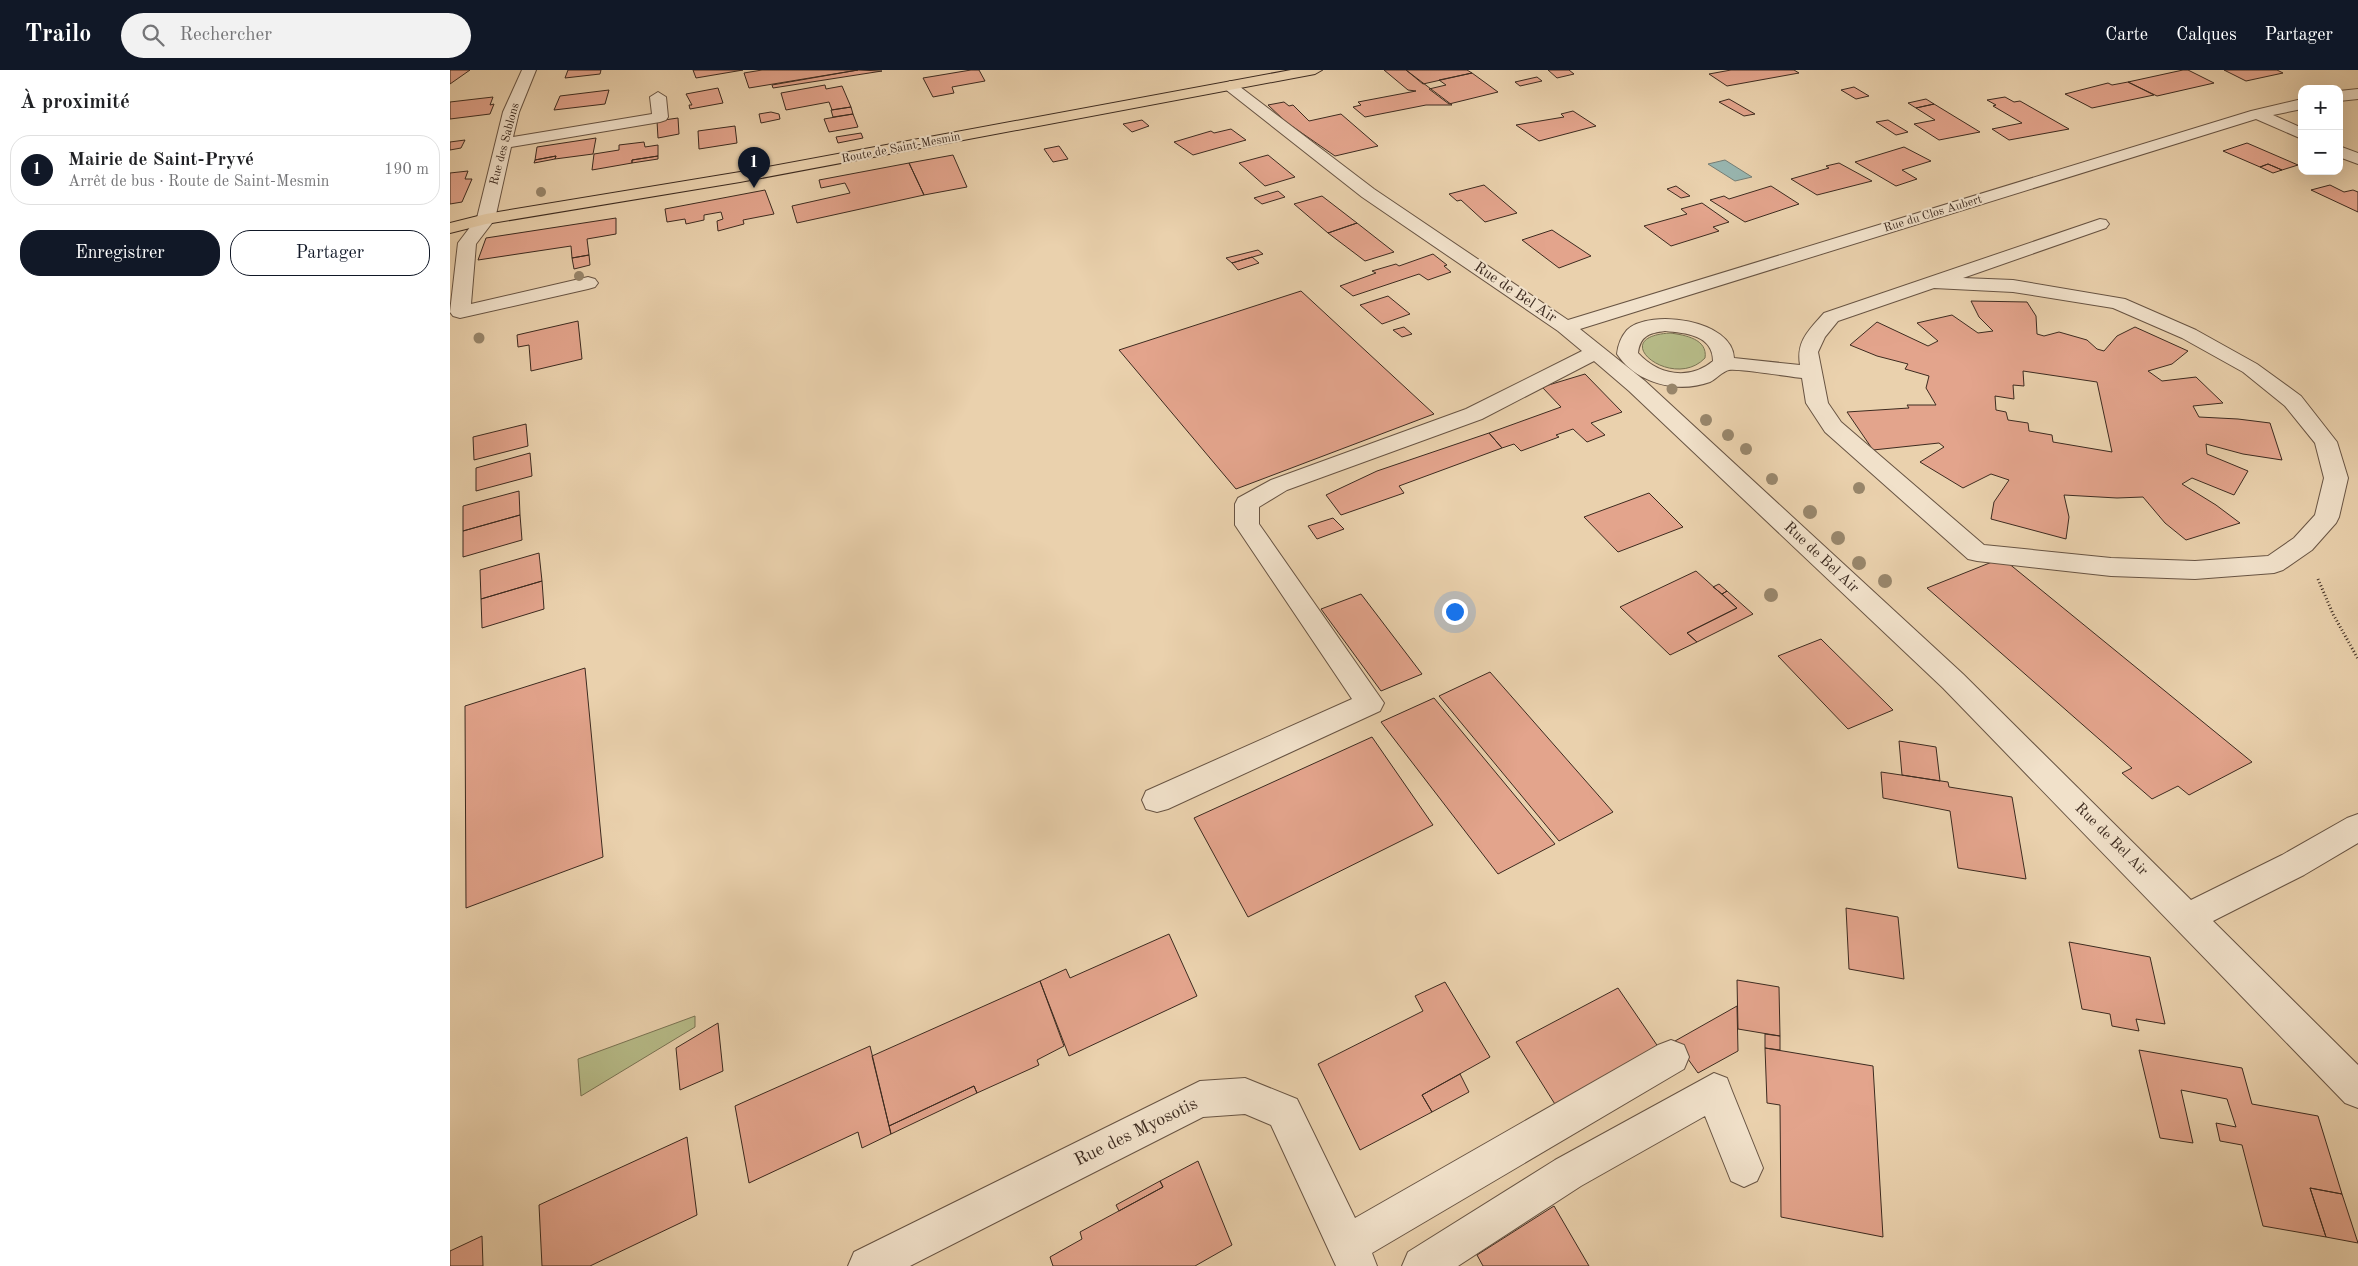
<!DOCTYPE html>
<html lang="fr">
<meta charset="utf-8">
<style>
body{margin:0;font-family:"Old Standard TT",serif;background:#f2f2f2;color:#202124}
.controls{position:absolute;right:15px;top:15px;display:grid;overflow:hidden;border-radius:10px;box-shadow:0 5px 20px #0002}
.controls button{width:45px;height:45px;display:grid;place-items:center;padding:0;border:0;border-bottom:1px solid #e0e0e0;background:#fff;color:#202124;font:25px sans-serif}
.you{position:absolute;left:1004px;top:541px;width:18px;height:18px;margin:-12px;border:4px solid #fff;border-radius:50%;background:#1a73e8;box-shadow:0 0 0 8px #1a73e833}
.badge{display:grid;place-items:center;width:32px;height:32px;border-radius:50%;background:#111827;color:#fff;font-size:16px;font-weight:700}
.pin{position:absolute;translate:-50% -41px;filter:drop-shadow(0 1px 2px #0008)}
.pin::after{content:'';position:absolute;top:26px;width:18px;height:15px;background:inherit;clip-path:polygon(0 0,100% 0,50% 100%)}
.list{margin:0;padding:0;list-style:none}
h2{display:flex;justify-content:space-between;align-items:center;height:65px;margin:0;padding:0 20px;font-size:21px}
h2 small{font-size:16px;font-weight:400;color:#757577}
.list li{display:grid;grid-template-columns:32px 1fr auto;gap:15px;align-items:center;box-sizing:border-box;height:70px;margin:0 10px 10px;padding:0 10px;border:1px solid #e0e0e0;border-radius:20px}
.list b{display:block;font-size:19px;white-space:nowrap}
.list p{margin:0;font-size:16px;white-space:nowrap;color:#757577}
.list em{font-size:16px;font-style:normal;color:#757577}
.actions{display:flex;gap:10px;padding:15px 20px}
.actions a{flex:1;padding:11px 0;border:1px solid #111827;border-radius:20px;text-align:center;font-size:18px;color:#111827}
.actions .main{background:#111827;color:#fff}
.icon{flex:none;width:28px;height:28px;fill:none;stroke:currentColor;stroke-width:2;stroke-linecap:round;stroke-linejoin:round}
.map{position:relative;flex:none;width:1908px;height:1196px;overflow:hidden}
header{display:flex;align-items:center;gap:30px;box-sizing:border-box;height:70px;padding:0 25px;background:#111827;color:#fff}
header strong{font-size:24px}
nav{display:flex;gap:28px;margin-inline-start:auto;font-size:18px}
.search{width:350px;height:45px;background:#f2f2f2;display:flex;align-items:center;gap:12px;box-sizing:border-box;padding:0 18px;border-radius:28px;color:#757577;font-size:19px}
main{display:flex}
aside{flex:1;background:#fff}
.map>svg:first-child{display:block}
.green{fill:#b7bc89;stroke:#7a7454}
.water{fill:#98b6b0;stroke:#747e76}
.building{fill:#e3a48c;stroke:#3d2b20;fill-rule:evenodd}
.lines{fill:none;stroke-linecap:round;stroke-linejoin:round}
.minor-casing{stroke:#685443;stroke-width:2}
.major-casing{stroke:#3d2b20;stroke-width:2}
.path{stroke:#3d2b20;stroke-width:3;stroke-dasharray:1 2.5;stroke-linecap:butt}
.minor{fill:#f1e1ca;fill-rule:evenodd}
.major{fill:#ead1ad;fill-rule:evenodd}
.tree{fill:#98866b}
.labels{text-anchor:middle;dominant-baseline:central;stroke-width:4;stroke-linejoin:round;paint-order:stroke}
.far-street-label{font-size:12px;fill:#3d2b20;stroke:#f1e1ca}
.street-label{font-size:15px;fill:#3d2b20;stroke:#f1e1ca}
.near-street-label{font-size:18px;fill:#3d2b20;stroke:#f1e1ca}
</style>
<header>
<strong>Trailo</strong>
<div class="search"><svg class="icon" aria-label="search" viewBox="0 0 24 24"><circle cx="10" cy="10" r="6"/><path d="M15 15l6 6"/></svg>Rechercher</div>
<nav><a>Carte</a><a>Calques</a><a>Partager</a></nav>
</header>
<main>
<aside>
<h2>À proximité<small></small></h2>
<ul class="list">
<li><span class="badge">1</span><div><b>Mairie de Saint-Pryvé</b><p>Arrêt de bus · Route de Saint-Mesmin</p></div><em>190 m</em></li>
</ul>
<div class="actions"><a class="main">Enregistrer</a><a>Partager</a></div>
</aside>
<div class="map">
<svg width="1908" height="1196" viewBox="0 0 1908 1196">
<rect width="100%" height="100%" fill="#ead1ad"/>
<filter id="stains"><feTurbulence type="fractalNoise" baseFrequency=".004" numOctaves="4"/><feColorMatrix values="0 0 0 0 .2 0 0 0 0 .09 0 0 0 0 .02 0 0 0 .5 -.17"/></filter>
<radialGradient id="worn" r=".72"><stop offset=".6" stop-color="#630" stop-opacity="0"/><stop offset="1" stop-color="#630" stop-opacity=".3"/></radialGradient>
<path class="green" d="M1220,263C1235,265 1258,269 1255,288C1223,322 1154,267 1220,263Z
M245,946V957L131,1026L128,989Z"/>
<path class="water" d="M1275,90L1302,107L1285,111L1258,94Z"/>
<path class="building" d="M0,0H20L0,14Z
M118,0H151L150,4L115,8Z
M243,0H293L246,8Z
M312,0H408L299,18L294,3Z
M408,0L432,1L323,18L322,15Z
M521,0H529L535,11L502,17L504,23L483,27L473,8Z
M934,0H956L1002,35H976L915,47L903,37L911,35L908,32L966,21L958,20Z
M956,0H1017L1022,3L973,14Z
M1098,0H1119L1124,4L1107,8Z
M1281,0H1344L1349,3L1277,16L1259,4Z
M1733,0H1738L1764,13L1707,26L1678,12Z
M1774,0H1827L1833,3L1796,11Z
M1022,3L1048,22L999,34L979,19L996,15L989,10Z
M1087,7L1092,11L1070,16L1065,12Z
M1678,12L1704,25L1642,38L1615,24L1658,13L1662,15Z
M375,15L376,19L392,16L401,37L382,40L379,32L336,40L331,23Z
M1404,17L1419,26L1406,29L1391,20Z
M268,18L273,33L240,39L239,35H242L236,24Z
M159,20L155,34L104,40L110,26Z
M43,27L40,35L44,34L40,44L0,49V32Z
M1555,27L1564,32L1570,31L1619,59L1559,70L1542,59L1572,53L1543,36L1546,35L1537,30Z
M1279,29L1305,44L1294,46L1269,32Z
M1476,29L1484,34L1466,38L1458,33Z
M834,32L839,36L843,35L859,51L891,44L928,76L885,86L836,52L818,35Z
M1484,34L1530,62L1489,70L1464,54L1485,50L1466,38Z
M401,37L403,44L383,47L381,40Z
M1123,41L1146,56L1089,71L1066,55L1114,47L1111,44Z
M321,42L329,44L330,49L311,53L309,44Z
M403,44L408,57L379,62L374,49Z
M228,48L229,64L208,68L207,51Z
M692,50L699,56L682,62L673,54Z
M1438,50L1458,62L1446,65L1426,52Z
M285,56L287,73L249,79L248,61Z
M781,59L796,70L743,85L724,72L761,61L764,63Z
M411,63L413,68L388,73L386,67Z
M146,68L143,84L105,89L106,86L85,90L87,77Z
M15,70L11,78L0,80V72Z
M194,72L195,77L208,75V86L182,90V93L142,100L144,84L169,80V75Z
M1797,73L1848,95L1832,100L1818,94L1810,97L1773,81Z
M609,76L618,89L603,92L594,79Z
M1454,77L1481,91L1452,100L1467,109L1446,116L1405,92Z
M503,85L517,117L474,125L459,93Z
M818,85L845,107L815,116L789,93Z
M106,86L105,89L84,93L85,90Z
M208,86V89L182,93V90Z
M459,93L474,125L347,153L342,136L400,123L395,113L371,118L369,110Z
M1389,93L1422,111L1367,125L1341,109L1379,98L1376,96Z
M1818,94L1832,100L1823,103L1810,97Z
M18,101L15,109H22L12,132L0,134V103Z
M1034,115L1067,143L1035,152L1011,130L1007,131L999,124Z
M1880,115L1894,122L1903,120L1908,122V142L1861,120Z
M1226,116L1240,126L1231,128L1217,119Z
M1321,116L1349,134L1295,152L1260,130L1274,126L1279,129Z
M315,120L324,144L293,150L294,154L268,161L267,151L273,149L271,142L254,145V150L236,154L235,149L217,152L215,139Z
M828,121L835,127L812,134L804,128Z
M872,126L907,153L878,163L844,134Z
M1252,133L1279,152L1263,157L1269,161L1221,176L1194,156L1237,144L1231,139Z
M166,148V164L137,169L139,185L122,188L121,176L28,190L36,168Z
M907,153L944,182L915,191L878,163Z
M1102,160L1141,186L1109,198L1072,170Z
M808,180L813,184L782,193L776,188Z
M983,184L997,195L994,196L1001,202L978,210L969,204L903,226L890,216L926,203L922,201L946,194L949,196Z
M139,185L140,195L124,199L122,188Z
M802,187L809,193L788,200L782,193Z
M851,221L984,344L786,419L669,280Z
M938,226L960,244L932,254L910,235Z
M1521,231L1577,232L1586,246L1587,264L1594,266L1609,262L1637,270L1647,279L1654,281L1667,266L1685,257L1738,281L1722,294L1698,301L1712,311L1746,307L1773,333L1743,336L1749,347L1788,349L1820,353L1832,390L1793,384L1756,374L1757,384L1798,401L1784,425L1742,408L1732,414L1766,435L1790,453L1736,470L1715,453L1693,427L1667,428L1614,425L1619,447L1616,469L1541,449L1544,432L1559,410L1541,404L1513,418L1470,392L1494,377L1489,373L1423,380L1397,342L1459,338L1457,335H1486L1476,318L1479,306L1455,299L1458,294L1427,286L1400,275L1427,252L1478,276L1488,271L1467,253L1502,245L1528,263L1543,261L1529,247ZM1573,301L1647,312L1662,382L1603,372L1602,365L1579,361L1578,353L1558,350L1556,342L1546,340L1545,326L1564,329L1563,315L1574,316Z
M128,251L132,289L81,301L79,275L68,277L67,265Z
M954,257L962,264L952,267L943,260Z
M1135,304L1172,342L1141,353L1155,365L1137,372L1123,359L1106,365L1109,367L1071,381L1064,374L1052,378L1039,363L1111,337L1092,317Z
M76,354L78,376L24,390L23,367Z
M1039,363L1052,378L949,416L954,423L891,445L876,425L927,401Z
M80,383L82,406L26,421V398Z
M69,421L70,445L13,461V436Z
M1199,423L1233,457L1168,482L1134,447Z
M70,445L72,470L13,487V461Z
M883,448L894,459L867,469L858,456Z
M89,483L92,511L31,529L30,500Z
M1552,488L1802,692L1739,725L1728,716L1702,729L1672,703L1682,698L1477,518Z
M1246,501L1287,538L1237,563L1247,572L1220,585L1170,537Z
M92,511L94,539L32,558L31,529Z
M1269,514L1277,521L1272,524L1263,517Z
M1277,521L1303,544L1247,572L1237,563L1287,538L1272,524Z
M911,524L972,604L931,621L871,539Z
M1371,569L1443,640L1398,659L1328,586Z
M135,598L153,787L16,838L15,636Z
M1040,602L1163,742L1109,771L989,626Z
M984,628L1105,774L1048,804L931,652Z
M922,667L983,755L798,847L744,748Z
M1449,671L1486,677L1490,711L1452,705Z
M1431,702L1498,712L1499,717L1562,727L1576,809L1508,798L1500,741L1433,728Z
M1396,838L1448,847L1454,909L1399,899Z
M719,864L747,926L619,986L590,911L616,899L620,908Z
M1619,872L1700,887L1715,954L1686,949L1689,961L1662,956L1660,944L1632,939Z
M1287,910L1329,917L1330,966L1288,959Z
M590,911L614,976L587,990L589,995L527,1023L524,1016L439,1056L422,986Z
M995,912L1040,987L972,1025L982,1042L910,1080L868,994L973,941L965,926Z
M1168,918L1211,981L1108,1039L1066,972Z
M1287,936L1288,981L1248,1003L1225,971Z
M268,953L273,1001L230,1020L226,978Z
M1315,964L1330,966V980L1315,978Z
M420,976L441,1064L412,1078L408,1062L299,1113L285,1036Z
M1315,978L1423,996L1433,1167L1331,1147L1330,1035L1317,1033Z
M1689,980L1792,998L1802,1034L1868,1046L1892,1124L1860,1118L1876,1167L1813,1156L1792,1075L1770,1071L1766,1053L1786,1057L1777,1029L1731,1020L1743,1073L1710,1068Z
M1010,1004L1019,1022L982,1042L972,1025Z
M524,1016L527,1023L441,1064L439,1056Z
M237,1067L247,1145L140,1196H92L89,1135Z
M748,1091L782,1175L745,1196H603L600,1187L632,1169L630,1162L713,1117L710,1111Z
M710,1111L713,1117L669,1141L666,1135Z
M1860,1118L1892,1124L1908,1173L1876,1167Z
M1104,1136L1139,1196H1033L1027,1185Z
M32,1166L33,1196H0V1181Z"/>
<g class="lines">
<g class="minor-casing">
<path id="minor" d="M72,0H86L69,42L63,67L202,44L200,27L208,22L216,27L218,47L216,50L210,52L61,77L45,149L26,174L21,234L138,207L145,209L148,213L145,217L138,219L10,248L3,246L0,242L8,173L27,148L53,42Z
M780,11L785,13L924,119L1118,250L1801,41L1852,29V39L1823,45L1852,58V69L1806,49L1130,259L1195,311L1513,604L1741,830L1832,785L1897,748L1908,744V773L1854,805L1763,851L1908,995V1038L1895,1033L1493,618L1179,321L1144,291L1032,349L837,420L809,437V454L934,633L930,641L718,739L707,742L696,739L692,730L696,721L902,629L785,455V434L788,428L821,410L1016,339L1132,281L1108,261L912,127L775,19L772,16Z
M1908,19V29L1889,31V21Z
M1889,76L1908,83V94L1889,87Z
M1650,149L1656,150L1659,154L1656,158L1513,208L1563,210L1675,229L1746,260L1807,294L1851,326L1887,372L1898,408L1889,447L1886,453L1862,480L1833,500L1824,503L1745,509L1661,506L1527,491L1518,489L1375,362L1356,333L1352,308C1340,307 1287,298 1279,300C1273,301 1266,309 1260,312C1227,324 1186,313 1167,284C1168,275 1171,267 1177,260C1200,238 1283,250 1284,288L1350,295C1346,271 1359,260 1374,243ZM1484,218L1563,222L1663,238L1732,268L1793,302L1835,336L1865,373L1874,408L1865,445L1844,468L1818,486L1745,491L1661,488L1534,475L1391,352L1378,333L1368,282L1375,267L1388,251ZM1215,261C1236,263 1263,265 1263,291C1239,311 1208,305 1188,283C1190,266 1199,263 1215,261Z
M1221,970L1234,975L1239,987L1234,999L922,1183L927,1196H886L821,1055L795,1044L753,1047L460,1196H398L404,1182L750,1011L795,1008L847,1029L905,1148L1208,975Z
M1264,1003L1277,1008L1282,1021L1313,1098L1307,1111L1294,1117L1281,1111L1255,1046L1131,1116L1008,1196H952L958,1182L1105,1090Z"/>
</g>
<g class="major-casing">
<path id="major" d="M841,0H872L865,4L290,112L36,154L0,163V153L36,144L290,102Z"/>
</g>
<path class="path" d="M1868,509L1883,544L1908,589"/>
<use href="#minor" class="minor"/>
<use href="#major" class="major"/>
</g>
<g class="tree">
<circle cx="91" cy="122" r="5"/>
<circle cx="129" cy="206" r="5"/>
<circle cx="29" cy="268" r="5.5"/>
<circle cx="1222" cy="319" r="5.5"/>
<circle cx="1256" cy="350" r="6"/>
<circle cx="1278" cy="365" r="6"/>
<circle cx="1296" cy="379" r="6"/>
<circle cx="1322" cy="409" r="6"/>
<circle cx="1409" cy="418" r="6"/>
<circle cx="1360" cy="442" r="7"/>
<circle cx="1388" cy="468" r="7"/>
<circle cx="1409" cy="493" r="7"/>
<circle cx="1435" cy="511" r="7"/>
<circle cx="1321" cy="525" r="7"/>
</g>
<g class="labels">
<g class="far-street-label">
<text transform="translate(55 74) rotate(-75)">Rue des Sablons</text>
<text transform="translate(451 78) rotate(-11)">Route de Saint-Mesmin</text>
<text transform="translate(1483 144) rotate(-17)">Rue du Clos Aubert</text>
</g>
<g class="street-label">
<text transform="translate(1065 223) rotate(34)">Rue de Bel Air</text>
<text transform="translate(1371 488) rotate(43)">Rue de Bel Air</text>
<text transform="translate(1661 770) rotate(45)">Rue de Bel Air</text>
</g>
<g class="near-street-label">
<text transform="translate(686 1062) rotate(-26)">Rue des Myosotis</text>
</g>
</g>
<rect width="100%" height="100%" filter="url(#stains)"/>
<rect width="100%" height="100%" fill="url(#worn)"/>
</svg>
<div class="controls">
<button>+</button>
<button>−</button>
</div>
<div class="you"></div>
<div class="pin badge" style="left:304px;top:118px">1</div>
</div>
</main>
